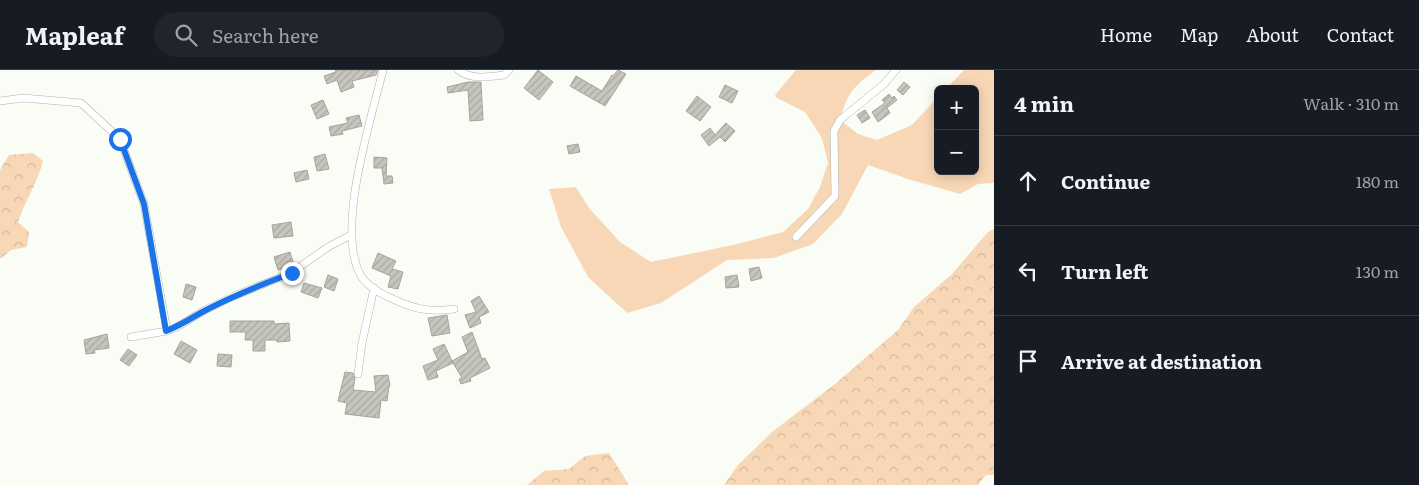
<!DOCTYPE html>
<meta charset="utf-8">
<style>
body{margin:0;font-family:Literata,serif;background:#20242c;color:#f1f3f6}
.controls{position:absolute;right:15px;top:15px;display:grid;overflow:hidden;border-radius:8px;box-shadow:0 2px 12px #0003}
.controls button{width:45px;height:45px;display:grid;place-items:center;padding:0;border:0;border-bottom:1px solid #363941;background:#171b24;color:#f1f3f6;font:25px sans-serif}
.stop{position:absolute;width:15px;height:15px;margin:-11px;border:4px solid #1a73e8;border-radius:50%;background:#fff}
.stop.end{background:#1a73e8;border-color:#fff;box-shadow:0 1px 5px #0008}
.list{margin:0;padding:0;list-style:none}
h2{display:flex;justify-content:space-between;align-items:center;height:65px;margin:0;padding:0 20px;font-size:21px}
h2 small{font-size:16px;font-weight:400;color:#9ea1a6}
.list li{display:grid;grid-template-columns:32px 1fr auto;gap:15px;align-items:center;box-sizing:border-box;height:90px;padding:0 20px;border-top:1px solid #363941}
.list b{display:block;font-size:19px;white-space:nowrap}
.list em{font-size:16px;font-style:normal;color:#9ea1a6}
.icon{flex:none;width:28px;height:28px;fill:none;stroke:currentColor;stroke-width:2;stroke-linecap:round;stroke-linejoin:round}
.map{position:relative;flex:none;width:994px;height:415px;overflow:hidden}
header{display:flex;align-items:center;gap:30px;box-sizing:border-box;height:70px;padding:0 25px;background:#171b24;border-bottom:1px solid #363941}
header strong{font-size:24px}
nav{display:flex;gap:28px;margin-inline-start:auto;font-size:18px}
.search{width:350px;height:45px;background:#20242c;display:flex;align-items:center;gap:12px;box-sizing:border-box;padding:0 18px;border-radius:28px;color:#9ea1a6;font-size:19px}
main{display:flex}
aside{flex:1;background:#171b24}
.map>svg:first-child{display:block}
.green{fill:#f8d7b6}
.forest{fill:url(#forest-crowns)}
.building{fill:url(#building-hatch);stroke:#a5a39c}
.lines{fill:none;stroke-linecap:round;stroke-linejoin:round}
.minor-casing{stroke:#b0b3ac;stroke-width:8}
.minor{stroke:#fff;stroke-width:7}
.route{stroke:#1a73e8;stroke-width:6}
</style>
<header>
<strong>Mapleaf</strong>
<div class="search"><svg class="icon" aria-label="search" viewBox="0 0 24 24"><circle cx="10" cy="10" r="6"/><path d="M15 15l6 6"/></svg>Search here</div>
<nav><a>Home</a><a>Map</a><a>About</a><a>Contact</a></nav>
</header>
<main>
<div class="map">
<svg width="994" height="415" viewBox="0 0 994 415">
<defs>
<pattern id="forest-crowns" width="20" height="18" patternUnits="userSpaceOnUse" patternTransform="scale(1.25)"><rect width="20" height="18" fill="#f8d7b6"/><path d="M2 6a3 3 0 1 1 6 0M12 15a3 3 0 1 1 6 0" fill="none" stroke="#d4b89b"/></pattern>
<pattern id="building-hatch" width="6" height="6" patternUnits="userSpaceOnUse" patternTransform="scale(1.25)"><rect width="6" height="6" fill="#c6c5be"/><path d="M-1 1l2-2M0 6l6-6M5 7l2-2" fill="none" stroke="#a9a8a2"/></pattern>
</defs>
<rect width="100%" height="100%" fill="#fafdf6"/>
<path class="green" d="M796,0H876C854,16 847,23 840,50L858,64L877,70L912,55L938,27V101H975V19H946L964,0H994V113L978,114L960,124L911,110L868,95L842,144L813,174L774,188L727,190L661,233L627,243L588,207L561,157L549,119L576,117L589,138L620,172L651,192L733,175L783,162L808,139L820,117L828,93L822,68L805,42L777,28L775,25Z"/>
<path class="forest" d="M33,83L43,91C38,112 25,131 18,152L29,162L27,177L11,180L0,189V100L9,85Z
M994,159V405H986L978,415H724L738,395L772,362L835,314L898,260L914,237L952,204L988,162Z
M609,383L629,415H527L544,401L569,399L585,386Z"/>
<path class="building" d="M335,0H378L376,5L352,11L354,17L341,22L337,10L327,14L324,6L336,2Z
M538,0L553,12L539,30L524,18Z
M618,0L626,4L605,36L570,16L576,6L602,21L612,5L613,6Z
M468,12H481L483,50L470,51L468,20L448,23L447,17Z
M904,12L910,17L903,25L897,20Z
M725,15L738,21L732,33L719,27Z
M889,24L892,28L894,26L897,30L887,38L890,43L878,52L872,42L885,33L882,30Z
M697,26L711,37L700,51L686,41Z
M323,30L329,44L317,49L311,35Z
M865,40L870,48L862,53L857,45Z
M359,45L362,56L342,61L343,64L331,66L329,57L348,53L346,48Z
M726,53L735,61L725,72L720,67L709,76L701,65L710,58L715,65Z
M578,74L580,82L569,84L567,76Z
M325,84L329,99L317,101L314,87Z
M374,87L387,88L386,106H392L393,113L384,114L382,98H374Z
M307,100L309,109L296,112L294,103Z
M291,152L293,166L274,168L272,155Z
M290,182L294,195L278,200L274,187Z
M378,183L396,191L392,199L403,202L398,219L388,217L391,206L372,198Z
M759,197L762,208L751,211L749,199Z
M328,205L338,209L334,221L324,217Z
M737,205L739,217L726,218L725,207Z
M304,213L322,218L318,228L301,222Z
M186,214L196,217L192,230L183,227Z
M479,226L489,242L479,247L481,253L470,258L465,245L476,242L471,231Z
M447,245L450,263L432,266L428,248Z
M230,251H274V254L289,253L290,271L277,272V270H265V281H253V270H245L246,262H230Z
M472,262L482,289L485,288L490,298L470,308L471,311L461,314L459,309L462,308L452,291L468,282L462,267Z
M107,264L109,278L94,280L95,283L86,284L84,270Z
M181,271L197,280L190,293L174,284Z
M444,274L453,293L436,301L438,307L428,310L423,296L438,290L433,279Z
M128,279L137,285L129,296L120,290Z
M218,284L232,285L231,297L217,296Z
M345,302L353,303L355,308L353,320L376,322L374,306L388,305L390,316H389L387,331L381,330L379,348L345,344L347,333L338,331Z"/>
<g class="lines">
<g class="minor-casing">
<path id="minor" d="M383,0C371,50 335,160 361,206C368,217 383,225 395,230C417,240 430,242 454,239
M458,0C471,10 489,7 504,5L509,0
M0,31L23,28L81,33L120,69L144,134L167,261
M796,167L835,126L834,61L840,50L884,14L896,0
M131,267L167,261L177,257L205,240L234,226L291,203L328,177L351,165
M358,304L362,273L374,218"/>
</g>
<use href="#minor" class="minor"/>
</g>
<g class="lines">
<path class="route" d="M120,69L144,134L166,261C182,255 194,246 208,239C235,225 263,214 292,203"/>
</g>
</svg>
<div class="controls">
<button>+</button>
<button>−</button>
</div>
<div class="stop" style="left:120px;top:69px"></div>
<div class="stop end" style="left:292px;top:203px"></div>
</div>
<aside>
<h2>4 min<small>Walk · 310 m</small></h2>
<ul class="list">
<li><svg class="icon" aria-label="ahead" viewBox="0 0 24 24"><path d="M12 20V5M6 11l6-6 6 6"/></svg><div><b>Continue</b></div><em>180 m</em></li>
<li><svg class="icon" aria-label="left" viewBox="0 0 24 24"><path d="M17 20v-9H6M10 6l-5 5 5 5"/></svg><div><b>Turn left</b></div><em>130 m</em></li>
<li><svg class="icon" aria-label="arrive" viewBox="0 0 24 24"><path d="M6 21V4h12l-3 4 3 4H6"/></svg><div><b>Arrive at destination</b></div></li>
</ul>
</aside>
</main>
